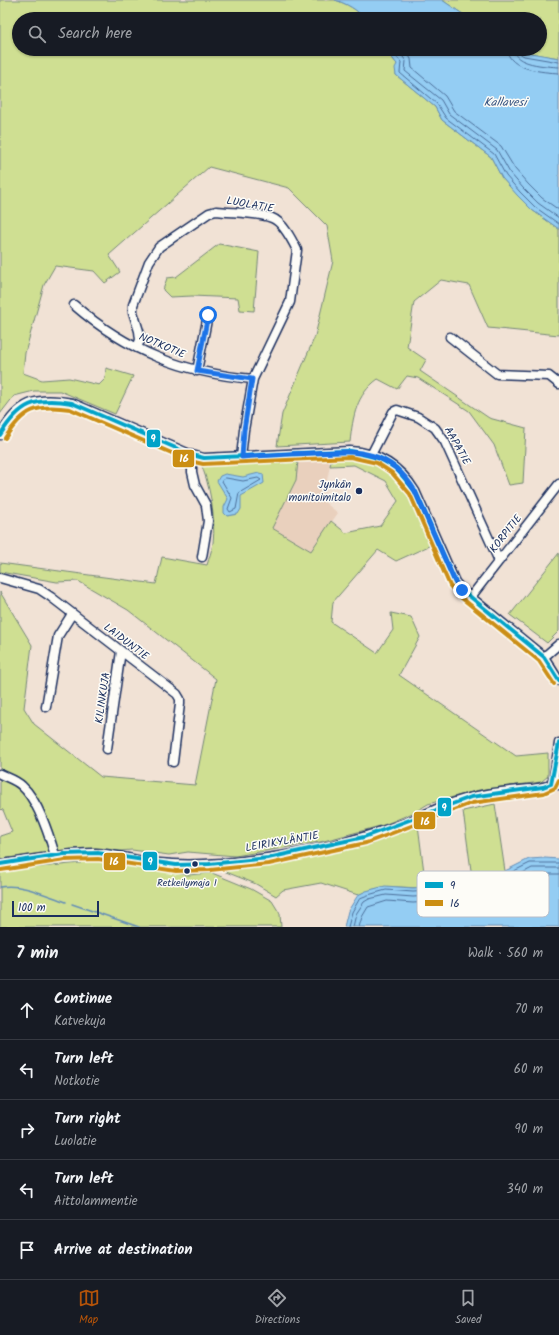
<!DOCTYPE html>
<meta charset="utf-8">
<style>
body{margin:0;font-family:Kalam,sans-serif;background:#242831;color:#f1f3f6}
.scale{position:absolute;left:12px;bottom:10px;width:87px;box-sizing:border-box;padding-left:4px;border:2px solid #1b2f5e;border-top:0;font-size:11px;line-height:14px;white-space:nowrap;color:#1b2f5e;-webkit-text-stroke:3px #fdfcf7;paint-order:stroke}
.stop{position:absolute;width:12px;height:12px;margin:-9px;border:3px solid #1a73e8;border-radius:50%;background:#fff}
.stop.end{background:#1a73e8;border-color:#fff;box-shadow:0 1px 4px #0008}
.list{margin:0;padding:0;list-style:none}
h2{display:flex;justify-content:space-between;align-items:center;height:52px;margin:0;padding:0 16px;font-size:17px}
h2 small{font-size:13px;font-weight:400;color:#9ea1a6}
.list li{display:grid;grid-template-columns:26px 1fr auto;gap:12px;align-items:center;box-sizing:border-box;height:60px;padding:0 16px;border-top:1px solid #363941}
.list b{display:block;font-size:15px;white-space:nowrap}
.list p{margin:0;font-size:13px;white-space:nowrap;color:#9ea1a6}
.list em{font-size:13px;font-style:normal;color:#9ea1a6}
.icon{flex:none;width:22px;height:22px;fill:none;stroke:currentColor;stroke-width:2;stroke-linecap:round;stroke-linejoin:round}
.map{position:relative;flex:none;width:559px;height:927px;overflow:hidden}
.search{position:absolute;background:#171b24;box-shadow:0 1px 3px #0004;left:12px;right:12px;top:12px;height:44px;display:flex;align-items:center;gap:10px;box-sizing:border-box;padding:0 14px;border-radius:22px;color:#9ea1a6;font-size:15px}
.sheet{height:352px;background:#171b24}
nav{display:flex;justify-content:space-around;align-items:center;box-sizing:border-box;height:56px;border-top:1px solid #363941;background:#171b24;font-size:11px;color:#9ea1a6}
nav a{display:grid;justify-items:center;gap:2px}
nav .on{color:#b45309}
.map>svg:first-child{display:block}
.built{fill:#e9d0bd}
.green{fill:#cfdf92;stroke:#758778}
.water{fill:#94cdf3;stroke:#648eb7}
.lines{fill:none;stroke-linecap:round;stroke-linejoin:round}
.shore{stroke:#4b6e9a;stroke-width:1}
.stream{stroke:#648eb7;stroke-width:1.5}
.minor-casing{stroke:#1b2f5e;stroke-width:11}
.minor{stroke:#fdfcf7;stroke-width:8}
.bus-1-casing{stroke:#fdfcf7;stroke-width:7}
.bus-2-casing{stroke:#fdfcf7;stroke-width:7}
.bus-1{stroke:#01a3c8;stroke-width:4}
.bus-2{stroke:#cb8e13;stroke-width:4}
.route{stroke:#1a73e8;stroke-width:5}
.poi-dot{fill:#1b2f5e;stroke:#fdfcf7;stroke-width:1.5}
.labels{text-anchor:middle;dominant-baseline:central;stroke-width:3;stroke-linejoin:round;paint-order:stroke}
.bus-label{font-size:10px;fill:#1b2f5e;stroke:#fdfcf7}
.street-label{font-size:11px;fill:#1b2f5e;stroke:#fdfcf7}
.poi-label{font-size:11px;fill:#1b2f5e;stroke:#fdfcf7;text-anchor:end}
.water-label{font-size:12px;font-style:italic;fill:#395683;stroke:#fdfcf7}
.key{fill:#fdfcf7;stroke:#b9bec9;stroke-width:1}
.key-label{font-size:11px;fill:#1b2f5e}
.line-badge{stroke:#fdfcf7;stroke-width:1.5}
.badge-label{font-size:11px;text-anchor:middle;font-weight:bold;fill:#fff}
</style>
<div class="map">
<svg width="559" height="927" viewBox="0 0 559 927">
<rect width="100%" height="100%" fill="#f1e2d5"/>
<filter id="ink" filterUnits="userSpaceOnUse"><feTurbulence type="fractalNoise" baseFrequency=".025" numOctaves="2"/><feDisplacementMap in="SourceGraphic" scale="8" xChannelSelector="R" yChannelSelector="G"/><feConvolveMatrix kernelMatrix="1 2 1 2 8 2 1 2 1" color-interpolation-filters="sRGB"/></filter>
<g filter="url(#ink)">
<path class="built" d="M331,460L323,501L338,513L311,551L272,528L296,480L298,461Z"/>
<path class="green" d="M0,0H335C345,3 359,10 364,19H19V49H385L397,64L396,75L435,107L442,120L491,157L502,178L532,210L559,229V335L488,328L469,285L441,280L414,302L407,347L426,360L420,371L489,418L526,428L523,483L509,485L494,445L469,411L418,378L407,376L397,389L378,379C356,395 353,416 350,442L277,446L282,414L315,336L333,261L327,226L289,188L209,167L109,255L120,272L105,283L94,271L55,266L44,285L25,353L23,373L42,380L69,378L99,385L105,379L106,368L133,376L115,414L60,391H34L14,396L0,414Z
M442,0H559V58L525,52L520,49H540V19H470Z
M219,244L259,252L254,311L240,310L238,298L192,296L170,297L163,290L167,278L176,277Z
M352,456L373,461L390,471L406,486L431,545L396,561L378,550L333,602L331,622L377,653L393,630L391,613L411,617L420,637L399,675L516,756L548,753V776L541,782L479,790L428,804L415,812L384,825L320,842L235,856L188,852L169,855L132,850L0,861V836L12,832L3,810L0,809V592L32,645L24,708L34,724L101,777L195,785L216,679L128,610L78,581L57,582L0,572V563L156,584L162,557L207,565C209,558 212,550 213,543C216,519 210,482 199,460L281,458L282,463L298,461L296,480L272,528L311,551L331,521L346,533L380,526L398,501L386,481L354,465L330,466L332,457Z
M559,553V631L547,643L510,615Z
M495,804L505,871C499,882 484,883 473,885L463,811Z
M418,825L426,888C400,888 383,883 358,895L321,883L283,890L276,896L256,884L221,870L369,845Z
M84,859L188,875L212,873L251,889L272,901L280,914L281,927H0V871L81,863Z"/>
<path class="water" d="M335,0H442L470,19H364C359,10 345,3 335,0Z
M385,49H520L525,52L559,58V229L532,210L517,195L502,178L491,157L442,120L435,107L396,75L395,68L397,64Z
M259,473L263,474L264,483L241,496V509L238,514L227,516L224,513V507L228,499L217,481L220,476L225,474L243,477Z
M545,858L559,859V927H344L348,911L358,895L366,891L385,886L413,888L487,883L502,876L505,871L529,859Z"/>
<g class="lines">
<path class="shore" d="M390,49L401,62L400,73L437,104L446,118L494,154L506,176L520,192L535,207L559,224
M397,49L406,61L405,71L441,100L449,114L497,150L510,173L523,188L538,203L559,218
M405,49L411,59L412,68L445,96L454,111L501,146L515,169L528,184L542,198L559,210
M507,49C508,70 543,72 559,73
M513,49C514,65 546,66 559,67
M518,49L519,53L524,56L559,62
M226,478L243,481L258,478L261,480L239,493L236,509L230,512L228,509L232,498L222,481Z
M348,927L352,912L360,898L368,895L386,890L413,892L488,887L503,880L508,874L530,863H559
M353,927L356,914L364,902L369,899L386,895L413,897L488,892L506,885L511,879L532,868H559
M359,927L362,917L368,907L387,901L413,903L489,898L508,890L515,884L534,874H559"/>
<path class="stream" d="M0,887C22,883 45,895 66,902
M72,904L139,927"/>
<g class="minor-casing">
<path id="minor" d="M74,305C127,351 183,373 253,379
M450,337L497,374L549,376L559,384
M137,348L140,340L139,331L133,312V305L149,262L159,247L209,213L216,211C233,213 255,212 272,218C283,222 292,240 297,250L290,302L253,379L244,430L241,457
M197,371L208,315
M0,435C19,402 35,396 72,403L192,455L204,458L350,451C378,452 401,468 415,491L455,582L462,590L544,657L559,681
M192,455V472L195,485L206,505L208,521L202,557
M371,455L393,412L397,410L418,417L435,428L445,442L499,561
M0,578L39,589L51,597L177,694L180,699V704L173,762
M470,598L559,484
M544,657L559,644
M46,707L58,636L72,614
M107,749L121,651
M0,774C8,778 16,780 22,786C38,800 49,835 55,855
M551,784L554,777L559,743
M0,864C32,861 63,852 96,853C117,854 138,862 159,863C194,867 232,863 267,858C312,852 357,840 400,825C416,820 431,810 447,805C475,794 503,791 533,789C543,788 549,784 559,785"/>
</g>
<use href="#minor" class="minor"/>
<g class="bus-1-casing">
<path id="bus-1" d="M0,435C20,403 35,397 72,403L192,455L204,458L350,451L379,458L396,468L415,491L455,582L462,590L544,657L559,681
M0,864L64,854L98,853L176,865L209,864L268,858L364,837L471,797L543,787L551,784L559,743"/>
</g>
<g class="bus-2-casing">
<path id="bus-2" d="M5,438C24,409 36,404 70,409L190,461L203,464L350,457L377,463L392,473L410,494L450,586L458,595L539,661L554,684
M1,870L65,860L98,859L176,871L210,870L269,864L366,843L472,803L544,793L555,788L559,780"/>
</g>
<use href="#bus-1" class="bus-1"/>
<use href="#bus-2" class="bus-2"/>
</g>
</g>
<g class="lines" filter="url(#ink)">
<path class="route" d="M208,315L197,371L252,379L244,430L242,457C265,455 289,454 313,453C357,451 389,448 415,491L455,582L462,590"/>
</g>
<g class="poi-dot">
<circle cx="359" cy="491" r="4"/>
<circle cx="195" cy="864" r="3.5"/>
<circle cx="187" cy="871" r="3.5"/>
</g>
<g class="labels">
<g class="bus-label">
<text x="187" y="883">Retkeilymaja I</text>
</g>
<g class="street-label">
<text transform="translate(250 205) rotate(10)">LUOLATIE</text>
<text transform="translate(162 346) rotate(23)">NOTKOTIE</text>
<text transform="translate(457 446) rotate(61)">AAPATIE</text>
<text transform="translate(506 534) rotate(-52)">KORPITIE</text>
<text transform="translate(126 642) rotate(37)">LAIDUNTIE</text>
<text transform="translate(103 698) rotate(-82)">KILINKUJA</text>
<text transform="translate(282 842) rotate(-10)">LEIRIKYLÄNTIE</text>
</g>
<g class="poi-label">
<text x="351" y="485">Jynkän<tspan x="351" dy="13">monitoimitalo</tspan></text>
</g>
<g class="water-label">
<text x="505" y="102">Kallavesi</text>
</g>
</g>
<rect x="417" y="871" width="132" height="46" rx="6" class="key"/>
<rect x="425" y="882" width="18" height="6" fill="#01a3c8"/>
<rect x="425" y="900" width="18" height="6" fill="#cb8e13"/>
<g class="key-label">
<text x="450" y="889">9</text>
<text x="450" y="907">16</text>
</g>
<g class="line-badge">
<rect x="146" y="429" width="15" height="19" rx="4" fill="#01a3c8"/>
<rect x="172" y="449" width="23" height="19" rx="4" fill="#cb8e13"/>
<rect x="437" y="797" width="15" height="20" rx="4" fill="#01a3c8"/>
<rect x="413" y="811" width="23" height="19" rx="4" fill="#cb8e13"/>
<rect x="142" y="851" width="16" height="20" rx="4" fill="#01a3c8"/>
<rect x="103" y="852" width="23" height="19" rx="4" fill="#cb8e13"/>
</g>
<g class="badge-label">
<text x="153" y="442">9</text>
<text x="184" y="462">16</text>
<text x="444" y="811">9</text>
<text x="425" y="825">16</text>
<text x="150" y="865">9</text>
<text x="114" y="865">16</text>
</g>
</svg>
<div class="scale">100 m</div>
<div class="stop" style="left:208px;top:315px"></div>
<div class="stop end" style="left:462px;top:590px"></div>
<div class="search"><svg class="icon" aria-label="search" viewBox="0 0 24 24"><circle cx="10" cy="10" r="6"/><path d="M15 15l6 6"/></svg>Search here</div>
</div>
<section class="sheet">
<h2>7 min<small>Walk · 560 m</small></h2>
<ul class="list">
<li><svg class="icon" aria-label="ahead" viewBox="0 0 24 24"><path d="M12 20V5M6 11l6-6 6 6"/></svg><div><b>Continue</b><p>Katvekuja</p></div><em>70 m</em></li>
<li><svg class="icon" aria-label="left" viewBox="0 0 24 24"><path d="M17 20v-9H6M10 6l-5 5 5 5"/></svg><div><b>Turn left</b><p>Notkotie</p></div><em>60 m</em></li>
<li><svg class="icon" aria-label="right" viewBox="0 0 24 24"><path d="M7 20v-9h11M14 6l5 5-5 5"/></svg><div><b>Turn right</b><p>Luolatie</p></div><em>90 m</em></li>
<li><svg class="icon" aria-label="left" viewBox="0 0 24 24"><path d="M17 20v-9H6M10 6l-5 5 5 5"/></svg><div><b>Turn left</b><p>Aittolammentie</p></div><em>340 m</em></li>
<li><svg class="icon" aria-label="arrive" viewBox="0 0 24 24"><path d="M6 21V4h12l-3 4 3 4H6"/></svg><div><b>Arrive at destination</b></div></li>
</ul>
</section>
<nav>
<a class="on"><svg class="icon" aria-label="map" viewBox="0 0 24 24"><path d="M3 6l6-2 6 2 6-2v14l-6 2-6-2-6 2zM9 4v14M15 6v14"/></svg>Map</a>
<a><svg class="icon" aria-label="directions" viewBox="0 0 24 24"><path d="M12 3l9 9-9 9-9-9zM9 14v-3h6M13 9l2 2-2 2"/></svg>Directions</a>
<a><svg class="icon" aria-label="saved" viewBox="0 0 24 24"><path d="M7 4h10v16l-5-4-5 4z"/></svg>Saved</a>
</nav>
